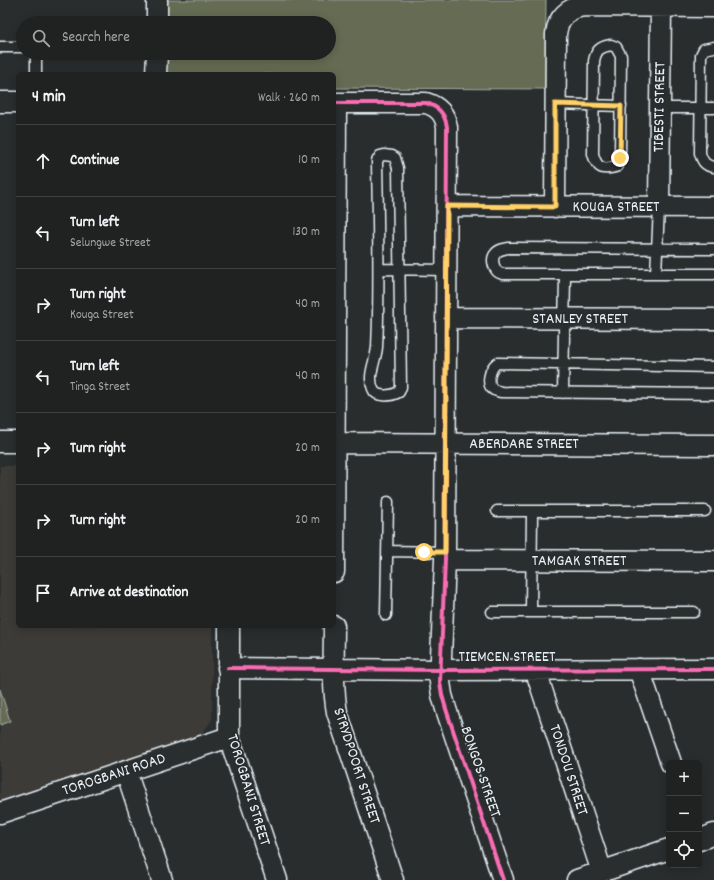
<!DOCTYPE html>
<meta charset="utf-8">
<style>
body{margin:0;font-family:Dekko,sans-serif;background:#282a2a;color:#f1f3f6}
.controls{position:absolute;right:12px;bottom:12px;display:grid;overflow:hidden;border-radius:6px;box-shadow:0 2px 10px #0003}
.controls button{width:36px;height:36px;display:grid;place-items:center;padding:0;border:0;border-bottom:1px solid #3d3f40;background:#202222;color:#f1f3f6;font:20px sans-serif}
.stop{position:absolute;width:12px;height:12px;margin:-9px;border:3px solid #ffd166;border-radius:50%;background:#fff}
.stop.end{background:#ffd166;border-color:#fff;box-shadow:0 1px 4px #0008}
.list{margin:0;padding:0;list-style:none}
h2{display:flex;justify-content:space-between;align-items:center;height:52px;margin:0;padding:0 16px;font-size:17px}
h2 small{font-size:13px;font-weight:400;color:#a2a4a5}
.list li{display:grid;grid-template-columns:26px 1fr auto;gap:12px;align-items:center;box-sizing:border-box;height:72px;padding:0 16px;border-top:1px solid #3d3f40}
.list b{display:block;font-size:15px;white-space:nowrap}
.list p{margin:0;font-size:13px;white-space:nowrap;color:#a2a4a5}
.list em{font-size:13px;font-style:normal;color:#a2a4a5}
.icon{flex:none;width:22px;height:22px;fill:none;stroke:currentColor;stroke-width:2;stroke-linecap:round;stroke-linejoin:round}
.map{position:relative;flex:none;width:714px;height:880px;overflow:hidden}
.search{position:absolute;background:#202222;box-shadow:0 2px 10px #0003;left:16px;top:16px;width:320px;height:44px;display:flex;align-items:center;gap:10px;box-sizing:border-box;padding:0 14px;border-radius:22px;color:#a2a4a5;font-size:15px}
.panel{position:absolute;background:#202222;box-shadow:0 2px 10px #0003;left:16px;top:72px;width:320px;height:556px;border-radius:6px}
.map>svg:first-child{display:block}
.built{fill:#3c3b38}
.green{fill:#656c52;stroke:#a6aea5}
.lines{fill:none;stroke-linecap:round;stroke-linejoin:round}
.service-casing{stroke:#e8f1f8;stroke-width:13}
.minor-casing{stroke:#e8f1f8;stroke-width:23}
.service{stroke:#2a2d2e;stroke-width:10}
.minor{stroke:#2a2d2e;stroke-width:20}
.cycleway-casing{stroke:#2a2d2e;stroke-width:6}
.cycleway{stroke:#f96db3;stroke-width:4}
.route{stroke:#ffd166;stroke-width:5}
.labels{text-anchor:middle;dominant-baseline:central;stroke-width:3.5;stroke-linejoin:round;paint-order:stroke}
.street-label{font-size:16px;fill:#e8f1f8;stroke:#2a2d2e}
</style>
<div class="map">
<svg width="714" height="880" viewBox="0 0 714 880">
<rect width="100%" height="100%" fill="#2a2d2e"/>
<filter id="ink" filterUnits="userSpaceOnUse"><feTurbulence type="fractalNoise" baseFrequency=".025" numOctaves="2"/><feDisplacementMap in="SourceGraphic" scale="8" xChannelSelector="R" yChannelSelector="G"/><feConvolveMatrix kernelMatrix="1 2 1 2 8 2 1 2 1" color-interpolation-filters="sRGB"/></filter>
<g filter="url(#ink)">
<path class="built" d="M0,466H18V626H212V720L200,736L0,803Z"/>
<path class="green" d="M166,0H546L545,89L334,88V74H165V53H329V23H166Z
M0,689L10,721L0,725Z"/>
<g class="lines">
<g class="service-casing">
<path id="service" d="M611,45L616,47L621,56L620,158L618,166C603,171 597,169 593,154L594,61C596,50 600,47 611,45Z
M0,47H23
M714,47L704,49L701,55L700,153C702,161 705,166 714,167
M36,53V74
M555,104L621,106
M660,108H714
M384,155L392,156L395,158L398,168L401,387L399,392C392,396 376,398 373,389C367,375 376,361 377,347C380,285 378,223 377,161L380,156Z
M714,249L508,248C504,249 499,249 496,253C490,259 494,272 502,274H714
M379,269L446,270
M656,274L659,207
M714,367L497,363C490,368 485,385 494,390C496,391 498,391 501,392L714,394
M563,393L565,275
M497,511H705
M387,551L445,552
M492,612H694
M531,612L532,512
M386,615L388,502"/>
</g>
<g class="minor-casing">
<path id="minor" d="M157,23V0
M156,74L157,53
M0,102H18
M334,103H426C439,107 445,114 447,127L445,560L440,682L442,695L446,709L503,880
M447,206L714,207
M555,207L556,34C558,17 568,8 584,6L714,7
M659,207L661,7
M446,318L714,319
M0,442H18
M334,443L714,445
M445,560L714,561
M334,572L336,103
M229,626V737L277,880
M334,626C334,655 332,684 337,712L393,880
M228,668L440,670L714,669
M535,669L602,872
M639,669L671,763
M126,771L162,880
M0,813L229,737
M699,840L714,834
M577,880L669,849"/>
</g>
<use href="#service" class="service"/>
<use href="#minor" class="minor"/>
<g class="cycleway-casing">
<path id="cycleway" d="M334,103H426C439,107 445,114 447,127L445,560L440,682L442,695L446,709L503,880
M228,668L440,670L714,669"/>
</g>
<use href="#cycleway" class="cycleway"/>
</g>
</g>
<g class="lines" filter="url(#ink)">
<path class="route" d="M424,552H445L447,206L555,207V104L621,106L620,158"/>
</g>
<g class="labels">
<g class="street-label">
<text transform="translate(660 107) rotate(-89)">TIBESTI STREET</text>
<text x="616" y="207">KOUGA STREET</text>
<text x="580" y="319">STANLEY STREET</text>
<text x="524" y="444">ABERDARE STREET</text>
<text x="579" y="561">TAMGAK STREET</text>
<text x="507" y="657">TIEMCEN STREET</text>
<text transform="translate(356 766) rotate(72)">STRYDPOORT STREET</text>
<text transform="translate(568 770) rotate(72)">TONDOU STREET</text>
<text transform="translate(480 772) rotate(71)">BONGOS STREET</text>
<text transform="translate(114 775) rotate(-18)">TOROGBANI ROAD</text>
<text transform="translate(248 790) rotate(73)">TOROGBANI STREET</text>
</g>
</g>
</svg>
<div class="controls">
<button>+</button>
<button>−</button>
<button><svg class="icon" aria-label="locate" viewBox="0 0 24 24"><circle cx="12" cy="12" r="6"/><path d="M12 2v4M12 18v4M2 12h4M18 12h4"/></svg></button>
</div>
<div class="stop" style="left:424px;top:552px"></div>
<div class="stop end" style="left:620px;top:158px"></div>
<div class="search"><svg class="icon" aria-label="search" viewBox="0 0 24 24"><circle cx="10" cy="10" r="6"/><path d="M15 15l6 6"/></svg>Search here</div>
<section class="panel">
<h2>4 min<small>Walk · 260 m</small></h2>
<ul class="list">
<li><svg class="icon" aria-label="ahead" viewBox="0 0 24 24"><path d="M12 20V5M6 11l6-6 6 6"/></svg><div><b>Continue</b></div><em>10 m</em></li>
<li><svg class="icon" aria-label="left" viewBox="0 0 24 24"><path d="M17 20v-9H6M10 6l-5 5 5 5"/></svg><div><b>Turn left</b><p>Selungwe Street</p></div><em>130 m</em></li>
<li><svg class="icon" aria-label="right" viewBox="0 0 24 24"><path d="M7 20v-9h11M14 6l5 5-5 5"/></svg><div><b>Turn right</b><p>Kouga Street</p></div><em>40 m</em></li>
<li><svg class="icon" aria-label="left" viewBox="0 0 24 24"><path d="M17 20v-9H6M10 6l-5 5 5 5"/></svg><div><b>Turn left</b><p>Tinga Street</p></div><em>40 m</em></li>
<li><svg class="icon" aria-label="right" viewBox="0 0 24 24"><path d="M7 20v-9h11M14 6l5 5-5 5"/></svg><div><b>Turn right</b></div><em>20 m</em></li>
<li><svg class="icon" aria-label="right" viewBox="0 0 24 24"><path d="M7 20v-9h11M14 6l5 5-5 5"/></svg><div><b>Turn right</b></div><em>20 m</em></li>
<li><svg class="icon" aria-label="arrive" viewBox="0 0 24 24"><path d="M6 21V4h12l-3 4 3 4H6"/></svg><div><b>Arrive at destination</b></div></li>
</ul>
</section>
</div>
